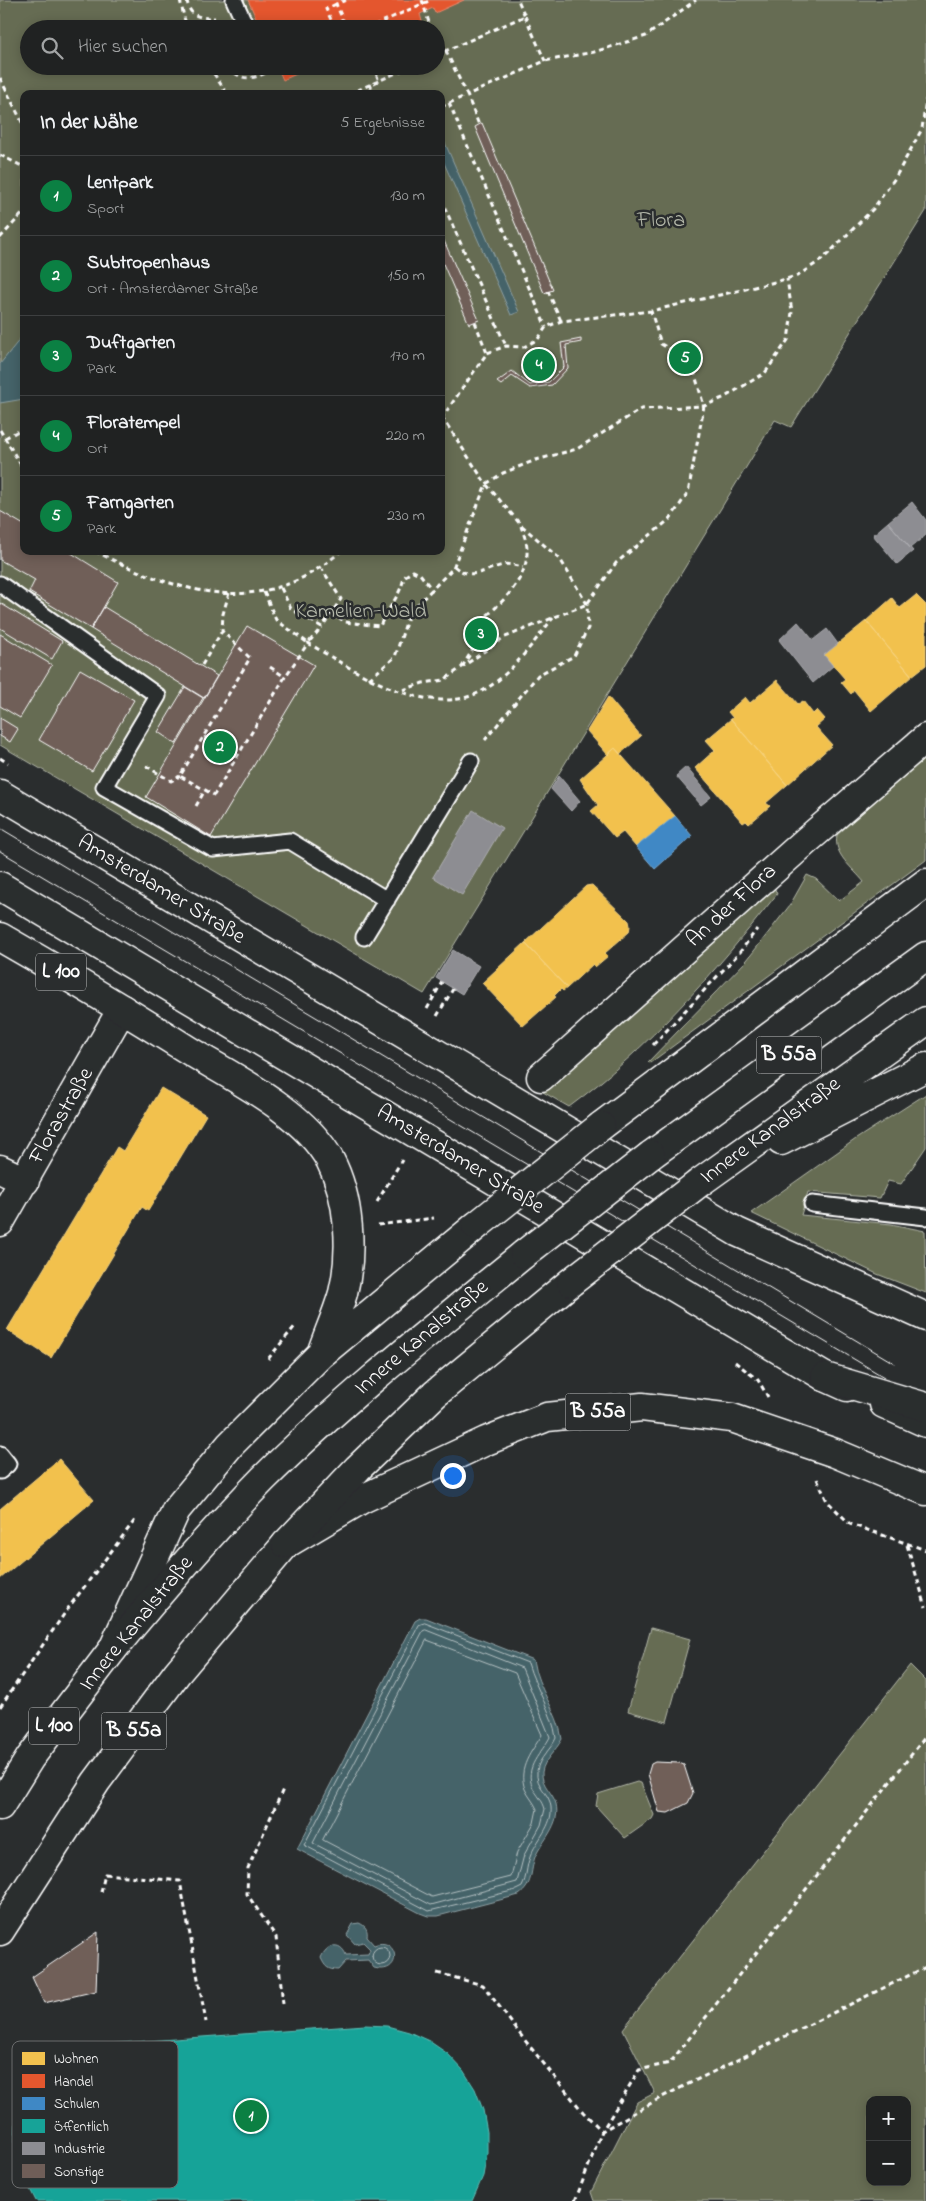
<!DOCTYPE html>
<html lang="de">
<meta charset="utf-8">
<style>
body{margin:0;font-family:"Indie Flower",sans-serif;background:#282a2a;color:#f1f3f6}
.controls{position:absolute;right:15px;bottom:15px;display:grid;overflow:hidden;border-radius:10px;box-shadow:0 2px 12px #0003}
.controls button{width:45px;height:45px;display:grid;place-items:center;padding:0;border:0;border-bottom:1px solid #3d3f40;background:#202222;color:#f1f3f6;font:25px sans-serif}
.you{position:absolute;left:452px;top:1475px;width:18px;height:18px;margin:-12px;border:4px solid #fff;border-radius:50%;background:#1a73e8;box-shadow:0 0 0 8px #1a73e833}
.badge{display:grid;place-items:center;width:32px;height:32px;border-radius:50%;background:#0b8043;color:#fff;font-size:16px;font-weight:700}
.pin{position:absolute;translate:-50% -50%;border:2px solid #fff;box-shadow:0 1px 5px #0006}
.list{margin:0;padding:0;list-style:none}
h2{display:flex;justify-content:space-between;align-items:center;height:65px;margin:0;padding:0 20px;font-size:21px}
h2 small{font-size:16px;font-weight:400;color:#a2a4a5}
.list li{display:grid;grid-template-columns:32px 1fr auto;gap:15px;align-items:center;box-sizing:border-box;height:80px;padding:0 20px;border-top:1px solid #3d3f40}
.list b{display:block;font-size:19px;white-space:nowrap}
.list p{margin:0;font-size:16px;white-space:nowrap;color:#a2a4a5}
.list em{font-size:16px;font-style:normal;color:#a2a4a5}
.icon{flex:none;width:28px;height:28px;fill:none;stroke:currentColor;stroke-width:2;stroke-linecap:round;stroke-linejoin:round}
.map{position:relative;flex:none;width:926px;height:2201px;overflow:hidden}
.search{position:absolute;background:#202222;box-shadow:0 2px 12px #0003;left:20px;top:20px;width:425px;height:55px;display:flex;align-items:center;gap:12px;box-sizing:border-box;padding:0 18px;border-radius:28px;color:#a2a4a5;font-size:19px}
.panel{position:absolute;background:#202222;box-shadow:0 2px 12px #0003;left:20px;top:90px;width:425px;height:465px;border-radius:10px}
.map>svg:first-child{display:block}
.green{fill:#666c52;stroke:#b2b6a8;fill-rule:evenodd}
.water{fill:#456369;stroke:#8fa1a5}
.homes{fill:#f2c14e;stroke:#f6d483}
.shops{fill:#e4572e;stroke:#ec896d}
.schools{fill:#3f88c5;stroke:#79acd6}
.public{fill:#17a398;stroke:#5dbfb7}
.industry{fill:#8d8d92;stroke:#afafb3}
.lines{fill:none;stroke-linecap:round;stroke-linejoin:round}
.shore{stroke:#b5c1c3;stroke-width:1}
.building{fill:#6f5e58;stroke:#fff}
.lane-casing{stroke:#fff;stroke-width:19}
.street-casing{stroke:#fff;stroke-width:31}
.primary-casing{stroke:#fff;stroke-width:31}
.highway-casing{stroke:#fff;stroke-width:31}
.path{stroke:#fff;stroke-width:3;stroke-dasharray:5 4;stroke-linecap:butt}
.lane{stroke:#2a2d2e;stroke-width:15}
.street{stroke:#2a2d2e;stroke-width:28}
.primary{stroke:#2a2d2e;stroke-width:28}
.highway{stroke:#2a2d2e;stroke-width:28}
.tram{stroke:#fff;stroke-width:1}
.primary-bridge-casing{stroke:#fff;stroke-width:31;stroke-linecap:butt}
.highway-bridge-casing{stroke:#fff;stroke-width:31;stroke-linecap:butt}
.primary-bridge{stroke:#2a2d2e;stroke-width:28}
.highway-bridge{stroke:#2a2d2e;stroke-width:28}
.labels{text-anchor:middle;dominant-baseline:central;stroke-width:5;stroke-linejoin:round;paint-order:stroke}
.shield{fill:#2a2d2e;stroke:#bfc0c0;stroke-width:1}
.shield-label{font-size:21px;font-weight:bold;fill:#fff}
.park-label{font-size:22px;fill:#b2b6a8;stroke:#2a2d2e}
.street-label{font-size:22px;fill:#fff;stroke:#2a2d2e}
.key{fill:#2a2d2e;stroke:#6a6c6d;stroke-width:1}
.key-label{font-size:14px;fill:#fff}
</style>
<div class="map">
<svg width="926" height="2201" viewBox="0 0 926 2201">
<rect width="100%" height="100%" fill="#2a2d2e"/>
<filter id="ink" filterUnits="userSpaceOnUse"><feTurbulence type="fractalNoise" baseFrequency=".02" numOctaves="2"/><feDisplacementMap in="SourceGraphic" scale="10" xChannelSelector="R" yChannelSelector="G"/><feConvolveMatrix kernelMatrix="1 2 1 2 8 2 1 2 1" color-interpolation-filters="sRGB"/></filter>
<g filter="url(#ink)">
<path class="green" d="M0,0H926V211L791,427L775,420L424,994L0,745ZM29,29H436V66H29ZM24,94H441V551H24Z
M926,757V860L650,1063L648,1062L747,960L790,905L807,875L816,879L839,901L864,882C853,868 833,855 837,835Z
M774,887L777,894C715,972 649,1048 569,1107L543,1092Z
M926,1094V1147L901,1184L888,1181L880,1198L808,1192L801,1215L891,1224L925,1231L926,1293L877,1274L751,1213L856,1139Z
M651,1628L690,1639L667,1722L628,1711Z
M910,1665L926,1681V2201H594L591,2192L637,2102L655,2093L623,2029ZM870,2100H907V2182H870Z
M637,1782L641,1783L654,1815L652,1819L625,1838L596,1806L598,1794Z"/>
<path class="water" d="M445,143L519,312L511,315L441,156V144Z
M24,334V399L0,403V364Z
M420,1618H426L533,1660C537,1688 558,1711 562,1739C556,1751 544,1759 542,1772C541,1786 553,1792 556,1804C561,1824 542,1841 535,1857C530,1872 533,1885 519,1895L438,1916H428L420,1913L297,1849L415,1621Z
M359,1923C366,1926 368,1930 367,1937L374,1945C399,1935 404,1976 374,1968L368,1960L346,1961L338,1970C328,1970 325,1967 321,1958C326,1945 340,1940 346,1955L368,1954L370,1949L363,1942L355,1944L347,1935L353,1924Z"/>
<path class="homes" d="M916,595L926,605V665L912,676L866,621L892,598L900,608Z
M866,621L912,676L871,711L854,690L851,694L841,682L845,679L824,655Z
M777,680L798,704L803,701L813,714L817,710L825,719L816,727L832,745L787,785L731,719L733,718L728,712L745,697L750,703Z
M608,697L641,736L620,754L615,748L608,755L587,731Z
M731,719L787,785L766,803L770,806L749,824L746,821L743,823L695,768L715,750L706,740Z
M615,748L675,816L636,847L623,832L615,838L591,811L598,805L580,779Z
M592,885L629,921L630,926L629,932L605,953L608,956L595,967L593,964L567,988L525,943L586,886Z
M525,943L567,988L563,991L561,989L554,996L556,997L523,1026L482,983Z
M161,1088L206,1115L148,1211L142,1207L51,1358L7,1330L117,1147L123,1151Z
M59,1459L94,1500L0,1579V1509Z"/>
<path class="shops" d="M248,0H464L435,13L433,8L420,14L424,29H261Z
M277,66H314L283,80Z"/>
<path class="schools" d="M675,816L692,836L655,869L636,847Z"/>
<path class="public" d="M365,2025L387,2026L409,2032L429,2041L448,2054L463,2070L475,2089L483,2110L487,2132V2153L483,2176L472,2201H36L23,2175L17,2160L15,2140L16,2122L20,2104L40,2074L55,2060L73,2050L93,2045Z"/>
<path class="industry" d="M912,502L926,520V535L910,548L888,522Z
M888,522L913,551L897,564L873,535Z
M798,622L813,640L827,629L838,644L824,655L833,666L813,683L779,640Z
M686,767L711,797L701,805L676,776Z
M559,776L580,801L571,811L551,789Z
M473,810L502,828L462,895L433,877Z
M453,950L479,966L462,994L436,978Z"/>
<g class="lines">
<path class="shore" d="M425,1623L528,1663C535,1688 553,1713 556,1738C551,1750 539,1757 537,1771C535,1787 550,1793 551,1807C553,1826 536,1840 530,1857C526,1867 527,1877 522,1887L516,1890L429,1911L304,1845L419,1625Z
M426,1630L522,1668L550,1737C542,1753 523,1767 533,1788C537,1795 543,1801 545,1809L541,1825L524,1855L517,1882L431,1905L313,1843L423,1631Z
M427,1640L515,1673L542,1735C532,1751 517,1768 525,1789C528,1796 534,1802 537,1809L534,1823L517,1852L511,1877L432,1897L323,1840Z
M372 1956a9 9 0 1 1 18 0a9 9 0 1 1-18 0Z"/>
</g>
<path class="building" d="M482,123L553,290L544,293L475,127Z
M441,234L479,320L469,324L441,259Z
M581,339V342L566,345L568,368L552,385L530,388L512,376L501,385L497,382L512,371L530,385L549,382L564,367L561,343Z
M524 365a15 15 0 1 1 30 0a15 15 0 1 1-30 0Z
M0,511L24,525V551H68L118,582L91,629L29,592L35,580L0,560Z
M0,603L62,641L52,659L0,628Z
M104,607L217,676L204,698L91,629Z
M247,626L314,665L211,837L146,797Z
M0,634L52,665L20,718L0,706Z
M80,669L134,700L92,771L39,740Z
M185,687L203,698L176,744L158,732Z
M0,718L18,729L10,742L0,736Z
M655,1762L679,1763L684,1765L693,1793L688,1803L668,1813L659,1812L648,1774L651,1764Z
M98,1932L96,1991L44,2003L32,1977Z"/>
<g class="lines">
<g class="lane-casing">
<path id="lane" d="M234,0L247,29
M0,584L158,696L104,787L213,849L290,841L387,900
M364,937L471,761
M812,1204L926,1217
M0,1454L8,1464L0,1471"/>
</g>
<g class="street-casing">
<path id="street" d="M541,1077L806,841L926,738
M0,1169L25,1181
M0,1222L122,1009"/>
</g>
<g class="primary-casing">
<path id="primary" d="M0,794L737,1232L926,1317
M0,886L825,1377L847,1387
M0,937C63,973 126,1011 188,1050C235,1079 303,1111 330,1160C350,1198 353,1252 343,1293C337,1314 328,1334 321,1354
M601,1126L926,883
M884,1404L926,1423
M0,1806L30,1758L113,1649L176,1510L230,1445L320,1355L476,1226
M0,1931L96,1782L177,1673L286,1544L362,1499L486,1441L547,1417L642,1407L732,1418L835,1453L926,1491"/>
</g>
<g class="highway-casing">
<path id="highway" d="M781,1141L926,1067
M651,1155L926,956
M699,1183L926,1021
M825,1377L926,1407
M286,1544L358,1468L435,1394L571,1282
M113,1649C161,1591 210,1533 263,1479C345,1398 435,1327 524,1254"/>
</g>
<path class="path" d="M180,0L187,29
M187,0C189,17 200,18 215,18
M346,0L336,4L347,29
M422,0L431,29
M336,4L326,9L333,24L343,19
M525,16L545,61
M366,29L431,0
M446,51L467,95L545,61L594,52L646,36L696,0
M436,55L525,16L518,0
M209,66L227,94
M229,66C243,88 263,74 281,66
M373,66L379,81
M0,78L24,126
M370,84L374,94
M349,94L412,66
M449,103L546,327
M441,107L467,95L479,125
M0,155L24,167
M441,199L506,346
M0,238L24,212
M548,291L561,321
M475,322L487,353
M442,417L486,484L521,525L560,559L587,604L588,628L574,656L538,675L485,740
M441,419L487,353L506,346L524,347L538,339L546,327L561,321L651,311L767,284L797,276L823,259L873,209L895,178L922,129L926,99
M0,430L24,470
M5,438L24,428
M95,551C178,594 264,620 341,551
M370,551L371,552
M454,566C472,582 485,569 503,565C509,563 517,566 523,567
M281,588L291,609L322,627L341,599L322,569
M264,592L276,620L308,643L322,627
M229,593L223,614L222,631L250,658L180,776L214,795L285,677L308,643C353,670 424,718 478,693C507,680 533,643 553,618
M331,612L345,622L380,626C387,609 401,595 404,577L413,571L420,574L433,591
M202,665L222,631
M270,667L285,677
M462,667L475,646L472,628C495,609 529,582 527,549C527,541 523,533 521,526
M369,679L395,657L409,613L453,568L486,484L503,473L536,460L577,449L641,409L704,406L725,397L765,373L788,340L792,312L787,279
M403,690L423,683L444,680L503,638L587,604L616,563L670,519L688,493L704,406L691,361L661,344L651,311
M205,736C209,751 222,759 238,754
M0,758L8,763
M146,766L171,781L180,776
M196,806L205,790
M427,1009L442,982
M437,1016L453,989
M653,1045L740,952L757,929
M377,1202L402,1160
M378,1225L434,1218
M268,1359L296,1325
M735,1362L758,1380L768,1397
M817,1479L827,1501L850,1524L926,1550
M907,1545L926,1607
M0,1707L69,1607L135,1520
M101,1892L105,1874L180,1881L206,2022
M437,1973L483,1985L523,2038L583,2112L602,2131L662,2097L926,1967
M283,2004L276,1937L247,1894L248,1868L284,1787
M575,2201L602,2131L639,2070L670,2063L926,1736"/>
<use href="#lane" class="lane"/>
<use href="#street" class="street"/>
<use href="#primary" class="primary"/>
<use href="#highway" class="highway"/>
<path class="tram" d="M0,828L894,1363
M0,851L884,1377"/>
<g class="primary-bridge-casing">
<path id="primary-bridge" d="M476,1226L601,1126"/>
</g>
<g class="highway-bridge-casing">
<path id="highway-bridge" d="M524,1254L651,1155
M571,1282L699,1183"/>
</g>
<use href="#primary-bridge" class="primary-bridge"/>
<use href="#highway-bridge" class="highway-bridge"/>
</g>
</g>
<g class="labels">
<g class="shield">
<rect x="36" y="953.5" width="50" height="37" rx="4"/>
<rect x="756.5" y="1036.5" width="65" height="37" rx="4"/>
<rect x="565.5" y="1393.5" width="65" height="37" rx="4"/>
<rect x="29" y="1707.5" width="50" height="37" rx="4"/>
<rect x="101.5" y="1712.5" width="65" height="37" rx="4"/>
</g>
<g class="shield-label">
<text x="61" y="972">L 100</text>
<text x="789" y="1055">B 55a</text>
<text x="598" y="1412">B 55a</text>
<text x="54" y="1726">L 100</text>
<text x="134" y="1731">B 55a</text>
</g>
<g class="park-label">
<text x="661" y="221">Flora</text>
<text x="361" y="612">Kamelien-Wald</text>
</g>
<g class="street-label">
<text transform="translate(161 890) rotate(31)">Amsterdamer Straße</text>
<text transform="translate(732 906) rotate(-42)">An der Flora</text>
<text transform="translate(62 1116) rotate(-60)">Florastraße</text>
<text transform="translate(771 1131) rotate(-36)">Innere Kanalstraße</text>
<text transform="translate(460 1160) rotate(31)">Amsterdamer Straße</text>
<text transform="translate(422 1338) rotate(-40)">Innere Kanalstraße</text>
<text transform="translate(137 1624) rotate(-51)">Innere Kanalstraße</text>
</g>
</g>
<rect x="12" y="2041" width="166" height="147" rx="8" class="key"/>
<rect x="22" y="2052" width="23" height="13" fill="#f2c14e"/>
<rect x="22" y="2074" width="23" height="14" fill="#e4572e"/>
<rect x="22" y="2097" width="23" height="13" fill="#3f88c5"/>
<rect x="22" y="2119" width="23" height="14" fill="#17a398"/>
<rect x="22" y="2142" width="23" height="13" fill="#8d8d92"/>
<rect x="22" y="2164" width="23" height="14" fill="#6f5e58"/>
<g class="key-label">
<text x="54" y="2063">Wohnen</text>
<text x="54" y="2086">Handel</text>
<text x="54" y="2108">Schulen</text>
<text x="54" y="2131">Öffentlich</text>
<text x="54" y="2153">Industrie</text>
<text x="54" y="2176">Sonstige</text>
</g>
</svg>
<div class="controls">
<button>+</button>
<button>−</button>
</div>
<div class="you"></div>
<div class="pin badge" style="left:251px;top:2116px">1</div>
<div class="pin badge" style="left:220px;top:747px">2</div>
<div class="pin badge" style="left:481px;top:634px">3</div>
<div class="pin badge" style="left:539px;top:365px">4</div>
<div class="pin badge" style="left:685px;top:358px">5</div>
<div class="search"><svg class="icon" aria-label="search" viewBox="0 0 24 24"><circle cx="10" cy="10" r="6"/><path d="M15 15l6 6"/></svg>Hier suchen</div>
<section class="panel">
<h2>In der Nähe<small>5 Ergebnisse</small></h2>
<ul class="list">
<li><span class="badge">1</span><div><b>Lentpark</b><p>Sport</p></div><em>130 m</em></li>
<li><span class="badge">2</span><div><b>Subtropenhaus</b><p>Ort · Amsterdamer Straße</p></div><em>150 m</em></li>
<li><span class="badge">3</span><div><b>Duftgarten</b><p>Park</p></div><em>170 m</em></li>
<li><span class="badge">4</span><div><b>Floratempel</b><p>Ort</p></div><em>220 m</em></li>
<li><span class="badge">5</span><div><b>Farngarten</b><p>Park</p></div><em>230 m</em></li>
</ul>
</section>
</div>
